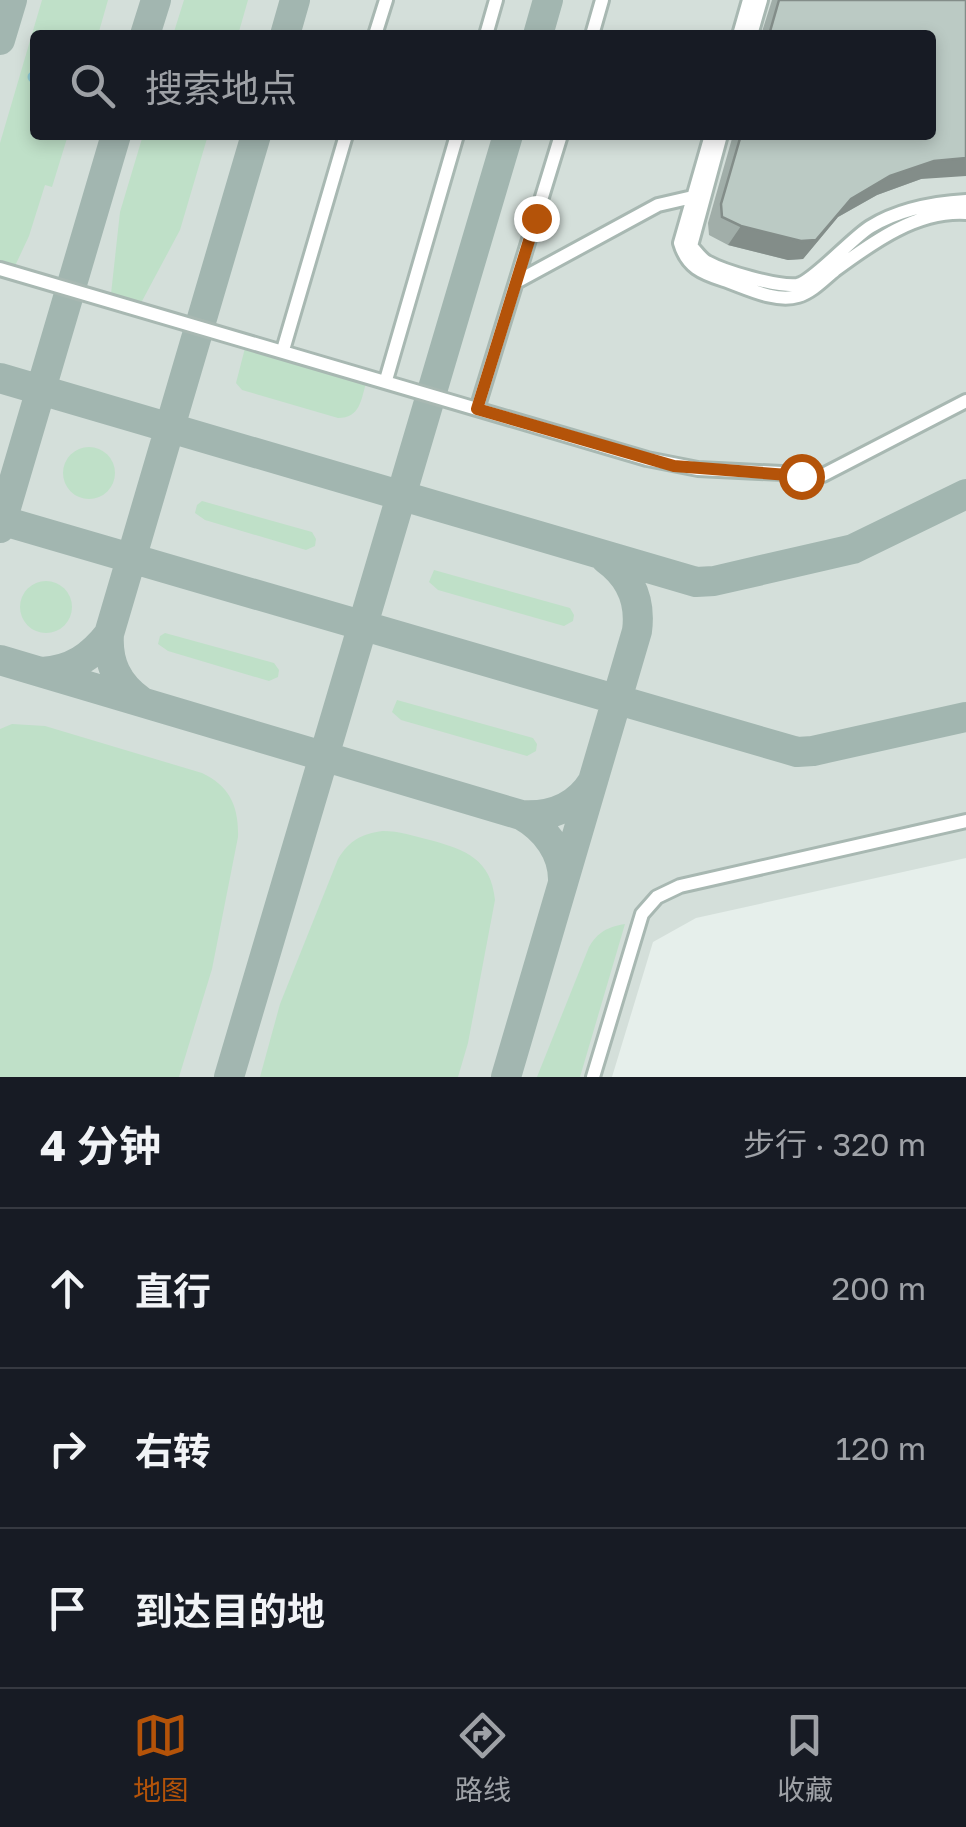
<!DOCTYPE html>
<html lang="zh">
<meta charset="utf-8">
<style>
body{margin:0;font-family:"Golos Text","Noto Sans SC",sans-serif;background:#20242c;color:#f1f3f6}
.stop{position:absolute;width:30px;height:30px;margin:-22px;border:8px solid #b45309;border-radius:50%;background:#fff}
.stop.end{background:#b45309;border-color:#fff;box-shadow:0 2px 10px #0008}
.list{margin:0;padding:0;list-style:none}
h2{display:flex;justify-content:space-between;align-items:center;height:130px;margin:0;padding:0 40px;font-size:42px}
h2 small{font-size:32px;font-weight:400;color:#9ea1a6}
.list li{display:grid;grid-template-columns:65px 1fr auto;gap:30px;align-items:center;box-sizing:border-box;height:160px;padding:0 40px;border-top:2px solid #363941}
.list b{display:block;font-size:38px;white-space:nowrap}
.list em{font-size:32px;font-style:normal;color:#9ea1a6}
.icon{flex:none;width:55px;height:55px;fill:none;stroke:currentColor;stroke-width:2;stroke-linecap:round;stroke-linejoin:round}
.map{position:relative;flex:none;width:966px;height:1077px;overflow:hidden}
.search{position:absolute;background:#171b24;box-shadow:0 5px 15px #0003;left:30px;right:30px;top:30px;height:110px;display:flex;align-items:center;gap:25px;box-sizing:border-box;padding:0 35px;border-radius:10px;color:#9ea1a6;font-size:38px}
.sheet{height:610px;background:#171b24}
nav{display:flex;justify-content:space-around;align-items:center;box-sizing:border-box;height:140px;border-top:2px solid #363941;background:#171b24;font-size:28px;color:#9ea1a6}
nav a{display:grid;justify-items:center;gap:5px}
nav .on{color:#b45309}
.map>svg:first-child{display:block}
.built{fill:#d4dfda;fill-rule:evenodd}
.green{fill:#bfe0c8}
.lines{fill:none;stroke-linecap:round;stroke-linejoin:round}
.canal{stroke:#8ec9d4;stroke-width:11}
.taxiway{stroke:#a2b6b0;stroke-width:30}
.minor-casing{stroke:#a8b8b2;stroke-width:18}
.minor{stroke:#fff;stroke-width:12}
.wall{fill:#a1aea9}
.shaded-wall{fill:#838d89}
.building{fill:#bbcac4;stroke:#838d89;stroke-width:2.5}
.route{stroke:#b45309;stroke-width:12}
</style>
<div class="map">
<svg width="966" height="1077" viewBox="0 0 966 1077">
<rect width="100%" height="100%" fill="#e6efeb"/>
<path class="built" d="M0,0H966V858L696,918L653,942L612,1077H0ZM35,35H931V135H35Z"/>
<path class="green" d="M42,0H108L98,35H35V135H68L52,187L45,185L29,236L15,266L0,262V143Z
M184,0H248L238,35H173Z
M143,135H208L180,230L141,303L111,294L120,212Z
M245,348L366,383C361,400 360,418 338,418L242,390L236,383Z
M63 473a26 26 0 1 1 52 0a26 26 0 1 1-52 0Z
M202,501L312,532L316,539L315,546L306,550L205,520L195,513L197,505Z
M434,570L570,608L574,615L573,621L564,626L438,590L429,582Z
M20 607a26 26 0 1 1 52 0a26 26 0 1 1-52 0Z
M165,633L274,663L279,670L278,677L269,681L168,651L158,644L160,636Z
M397,700L533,738L537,744L536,751L527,756L401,720L392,712Z
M12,724L45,726L202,773C230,786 239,807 238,837L212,969L179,1077H0V729Z
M383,831C399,831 414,836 430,840C466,850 491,859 495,900L468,1043L458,1077H260L280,1004L338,859C350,840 361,834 383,831Z
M625,924L580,1077H537L589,947C598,932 607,927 625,924Z"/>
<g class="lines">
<path class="canal" d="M33,77H35"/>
<path class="taxiway" d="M145,35L156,0
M285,35L295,0
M538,35L548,0
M0,40L12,0
M0,378L696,582L714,581L853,549L966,494
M0,520L797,752L813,751L966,717
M0,528L116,135
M109,634L256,135
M0,660L521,815
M42,672C72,670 91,657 109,634C107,662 117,684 141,701
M563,882C564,853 546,829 521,815C551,817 577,807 593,781
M229,1077L508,135
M506,1077L637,631C641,601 631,577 606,559"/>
<g class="minor-casing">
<path id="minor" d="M375,35L386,0
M486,35L496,0
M592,35L602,0
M739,35L749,0
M751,35L761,0
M711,135L680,243C687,267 702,273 724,280C745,287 775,303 798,296C812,292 824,279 835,270C873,242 917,210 966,213
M721,135L691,246C696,251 701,259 707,262C725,272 777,287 797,285C812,283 852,238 870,227C899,209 933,203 966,201
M0,269L647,459L698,469L823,475L966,401
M518,281L658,205L697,196
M283,350L346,135
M386,380L457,135
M477,409L561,135
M593,1077L642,914L657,897L680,886L966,821"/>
</g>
<use href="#minor" class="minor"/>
</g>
<path class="wall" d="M772,0H966L921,179L877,195L838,217L803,259L788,260L728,245L709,235L708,223L733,135H931V35H761Z"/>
<path class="shaded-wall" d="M966,158V176L921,179L877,195L838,217L803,259L788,260L728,245L741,226L851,199L890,176L934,161Z"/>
<path class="building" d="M779,0H966V158L934,161L890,176L851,199L816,240L801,241L741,226L722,217L721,204L741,135H931V35H769Z"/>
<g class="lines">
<path class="route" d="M536,218L477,409L674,466L801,476"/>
</g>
</svg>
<div class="stop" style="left:801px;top:476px"></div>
<div class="stop end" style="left:536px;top:218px"></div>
<div class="search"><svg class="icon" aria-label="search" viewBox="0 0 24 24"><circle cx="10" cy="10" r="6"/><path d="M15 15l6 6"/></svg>搜索地点</div>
</div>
<section class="sheet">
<h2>4 分钟<small>步行 · 320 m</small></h2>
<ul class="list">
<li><svg class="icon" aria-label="ahead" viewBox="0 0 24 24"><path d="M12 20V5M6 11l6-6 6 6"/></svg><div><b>直行</b></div><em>200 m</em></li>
<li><svg class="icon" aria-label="right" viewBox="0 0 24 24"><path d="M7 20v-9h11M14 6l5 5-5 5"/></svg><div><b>右转</b></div><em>120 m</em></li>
<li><svg class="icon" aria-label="arrive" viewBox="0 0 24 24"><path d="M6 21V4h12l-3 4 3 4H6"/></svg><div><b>到达目的地</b></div></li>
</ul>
</section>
<nav>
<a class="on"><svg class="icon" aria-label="map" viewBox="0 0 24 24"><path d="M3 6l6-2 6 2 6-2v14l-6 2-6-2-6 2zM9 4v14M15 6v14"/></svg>地图</a>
<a><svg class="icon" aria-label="directions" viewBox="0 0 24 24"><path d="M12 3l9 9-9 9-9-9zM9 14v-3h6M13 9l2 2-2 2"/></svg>路线</a>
<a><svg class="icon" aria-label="saved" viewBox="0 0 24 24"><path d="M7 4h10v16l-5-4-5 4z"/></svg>收藏</a>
</nav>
